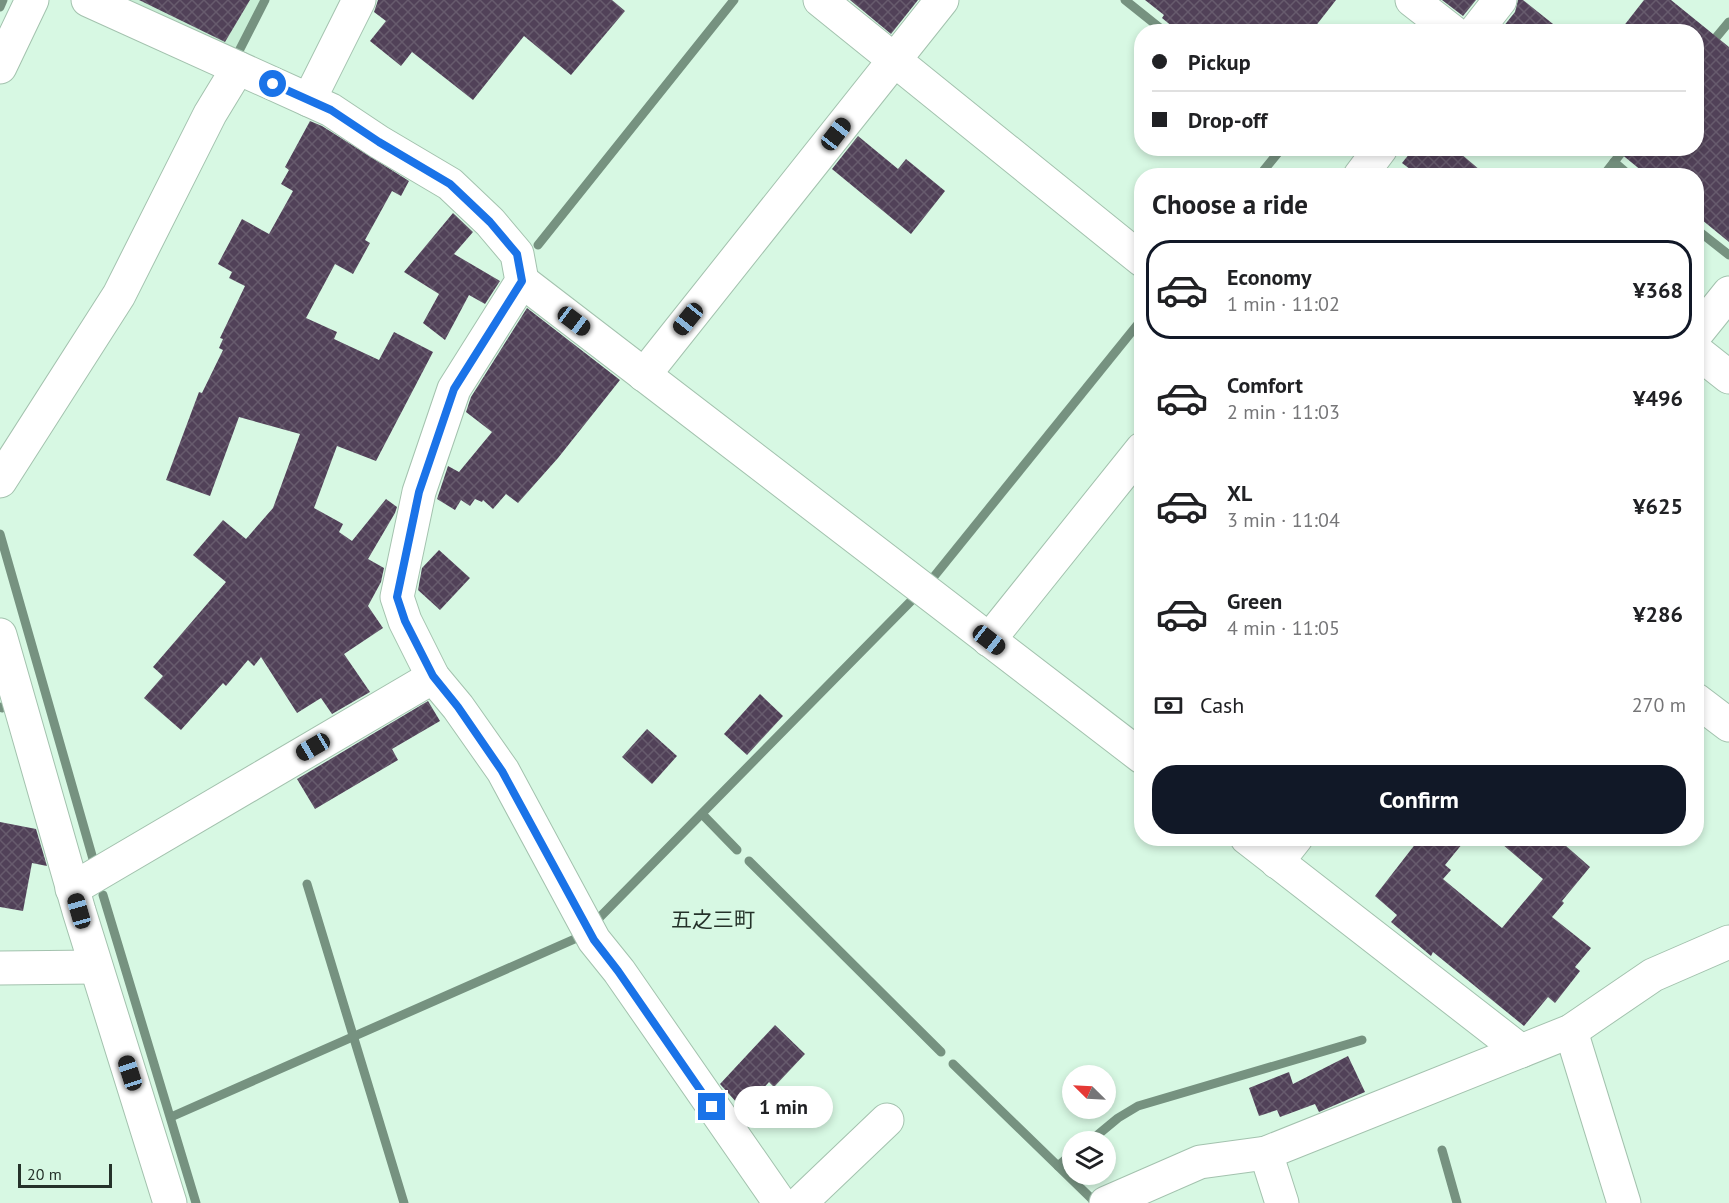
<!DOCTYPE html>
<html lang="en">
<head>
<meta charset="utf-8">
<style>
  :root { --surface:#fff; --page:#f2f2f2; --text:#202124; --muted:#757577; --line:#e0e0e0; --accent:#111827 }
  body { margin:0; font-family:"PT Sans","Noto Sans JP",sans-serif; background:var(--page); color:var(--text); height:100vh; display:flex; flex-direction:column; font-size:22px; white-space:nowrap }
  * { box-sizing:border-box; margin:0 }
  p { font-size:20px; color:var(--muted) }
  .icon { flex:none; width:33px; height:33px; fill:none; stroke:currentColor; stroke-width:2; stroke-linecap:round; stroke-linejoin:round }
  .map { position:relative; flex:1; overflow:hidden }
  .side { position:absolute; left:1134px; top:168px; width:570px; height:678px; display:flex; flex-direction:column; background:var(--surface); border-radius:24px; box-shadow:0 3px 9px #0003 }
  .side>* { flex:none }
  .hud { position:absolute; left:1134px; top:24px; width:570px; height:132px; border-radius:24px; box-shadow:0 3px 9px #0003; display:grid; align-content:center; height:132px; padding:0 18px; background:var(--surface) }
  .needle { width:39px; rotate:294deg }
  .controls { position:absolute; left:1062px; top:1065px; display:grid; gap:12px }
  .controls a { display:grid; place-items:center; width:54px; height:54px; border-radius:50%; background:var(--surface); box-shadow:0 3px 9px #0003; font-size:30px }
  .scale { position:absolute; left:18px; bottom:15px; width:94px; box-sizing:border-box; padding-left:6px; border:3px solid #25322a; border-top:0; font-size:16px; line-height:21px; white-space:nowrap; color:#25322a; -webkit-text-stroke:4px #d7f8e3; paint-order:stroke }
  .end { position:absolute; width:27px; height:27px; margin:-14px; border:8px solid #1a73e8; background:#fff; box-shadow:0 0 0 3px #fff }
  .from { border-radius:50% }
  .bubble { position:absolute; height:42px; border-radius:21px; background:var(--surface); box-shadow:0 3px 9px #0003; font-size:20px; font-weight:700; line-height:42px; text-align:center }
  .car { position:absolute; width:18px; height:36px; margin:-18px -9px; border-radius:8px; box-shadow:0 0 4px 2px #0007; background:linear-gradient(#222 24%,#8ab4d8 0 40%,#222 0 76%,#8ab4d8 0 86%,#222 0) }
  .hud b { display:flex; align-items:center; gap:21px; height:57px; font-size:22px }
  .hud b+b { border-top:2px solid var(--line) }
  .hud i { width:15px; height:15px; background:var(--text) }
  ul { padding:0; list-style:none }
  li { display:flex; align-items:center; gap:18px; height:99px; margin:0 12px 9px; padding:0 6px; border:3px solid transparent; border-radius:24px }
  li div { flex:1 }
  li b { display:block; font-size:22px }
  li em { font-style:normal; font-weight:700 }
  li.selected { border-color:var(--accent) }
  li>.icon { width:54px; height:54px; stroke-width:1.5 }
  h2 { padding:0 18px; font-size:27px; line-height:72px }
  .pay { display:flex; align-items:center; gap:15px; height:66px; padding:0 18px; font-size:22px }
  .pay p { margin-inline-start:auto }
  .primary-button { display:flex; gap:12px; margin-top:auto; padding:12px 18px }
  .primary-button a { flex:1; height:69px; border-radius:24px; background:var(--accent); color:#fff; font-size:24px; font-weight:700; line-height:69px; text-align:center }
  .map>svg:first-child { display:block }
  .built { fill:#c7eed5 }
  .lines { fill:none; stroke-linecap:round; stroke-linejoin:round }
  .stream { stroke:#769280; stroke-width:9 }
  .building { fill:url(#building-cross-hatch) }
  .minor-casing { stroke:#a3c2ae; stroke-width:35 }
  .minor { stroke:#fff; stroke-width:33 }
  .route { stroke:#1a73e8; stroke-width:8 }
  .labels { text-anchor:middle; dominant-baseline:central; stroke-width:6; stroke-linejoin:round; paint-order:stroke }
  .quarter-label { font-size:21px; fill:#25322a; stroke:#d7f8e3 }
</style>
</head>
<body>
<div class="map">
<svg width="1729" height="1203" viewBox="0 0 1729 1203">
  <defs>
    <pattern id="building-cross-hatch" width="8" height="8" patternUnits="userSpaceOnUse" patternTransform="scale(1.5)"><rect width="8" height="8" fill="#514158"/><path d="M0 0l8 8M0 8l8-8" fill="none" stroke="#675b6d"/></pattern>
  </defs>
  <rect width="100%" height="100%" fill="#d7f8e3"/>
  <path class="built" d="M 123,0 L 260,0 L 234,52 Z"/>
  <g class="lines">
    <g class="stream">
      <path d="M 1125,0 L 1165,32"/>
      <path d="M 0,7 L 3,0"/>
      <path d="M 1709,46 L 1729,22"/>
      <path d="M 240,49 L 265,0"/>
      <path d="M 1614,162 L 1630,176"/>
      <path d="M 1259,176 L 1282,148"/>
      <path d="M 1603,176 L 1625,148"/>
      <path d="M 1696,229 L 1729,255"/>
      <path d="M 538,245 L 734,0"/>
      <path d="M 0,534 L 93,859"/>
      <path d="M 932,579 L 1142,319"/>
      <path d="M 0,707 L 2,708"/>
      <path d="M 702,814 L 737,850"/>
      <path d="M 749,861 L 941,1052"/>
      <path d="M 307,884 L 404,1203"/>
      <path d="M 103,895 L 196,1203"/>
      <path d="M 600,917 L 915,597"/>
      <path d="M 953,1064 L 1096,1203"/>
      <path d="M 171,1117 L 586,934"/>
      <path d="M 1089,1142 L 1118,1118 L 1138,1106 L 1362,1040"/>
      <path d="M 1442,1150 L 1457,1203"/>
      <path d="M 1058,1166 L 1072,1154"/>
    </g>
  </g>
  <g class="building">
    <path d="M 139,0 L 250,0 L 225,42 Z"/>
    <path d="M 378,0 L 612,0 L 625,11 L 571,75 L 524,36 L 473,100 L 412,52 L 401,66 L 370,41 L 386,21 L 374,12 Z"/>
    <path d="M 850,0 L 918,0 L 891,34 Z"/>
    <path d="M 1145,0 L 1336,0 L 1311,32 L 1179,32 L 1162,18 L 1164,15 Z"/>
    <path d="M 1442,0 L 1476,0 L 1463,16 Z"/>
    <path d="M 1518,0 L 1523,0 L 1563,32 L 1499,32 L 1515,12 Z"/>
    <path d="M 1644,0 L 1671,0 L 1729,47 L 1729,242 L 1696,215 L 1696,176 L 1648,176 L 1614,148 L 1696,148 L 1696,32 L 1619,32 Z"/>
    <path d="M 310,121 L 322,126 L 409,181 L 401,196 L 392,191 L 365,240 L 370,243 L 353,274 L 335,264 L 306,318 L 337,332 L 334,339 L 379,360 L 394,332 L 433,352 L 376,461 L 337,446 L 314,508 L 343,524 L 339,532 L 352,541 L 386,499 L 397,507 L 395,513 L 368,559 L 384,568 L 381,582 L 368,606 L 383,628 L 344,654 L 370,692 L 332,714 L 321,698 L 297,713 L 261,657 L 254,666 L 248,660 L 226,686 L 223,683 L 181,730 L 144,698 L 163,676 L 153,667 L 226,582 L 193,555 L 223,520 L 246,539 L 273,508 L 300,434 L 239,417 L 210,496 L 166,480 L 199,392 L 202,393 L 223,350 L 219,348 L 223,339 L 220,338 L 245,286 L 229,278 L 232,272 L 218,264 L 242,219 L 269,234 L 293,191 L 281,184 L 289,170 L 285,167 Z"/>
    <path d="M 858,136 L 898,169 L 906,159 L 945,191 L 911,234 L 832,169 Z"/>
    <path d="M 1414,148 L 1454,148 L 1487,176 L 1419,176 L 1402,163 Z"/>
    <path d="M 453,213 L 473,232 L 454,254 L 500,281 L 485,304 L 469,295 L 445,340 L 423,323 L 439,294 L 404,272 Z"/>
    <path d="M 527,308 L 620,380 L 558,458 L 518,503 L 506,494 L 493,509 L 483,500 L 482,502 L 475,499 L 470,506 L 461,500 L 455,510 L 437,499 L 448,466 L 459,472 L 492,432 L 466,412 L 471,397 Z"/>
    <path d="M 439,550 L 470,578 L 440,610 L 418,590 L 422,568 Z"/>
    <path d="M 760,694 L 783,716 L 747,755 L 724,734 Z"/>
    <path d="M 428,701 L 440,721 L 392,749 L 398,760 L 315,809 L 297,779 Z"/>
    <path d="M 647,729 L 677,756 L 652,784 L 622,757 Z"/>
    <path d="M 0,822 L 36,829 L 47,866 L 32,863 L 23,911 L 0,907 Z"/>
    <path d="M 1420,838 L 1467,838 L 1445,865 L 1451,870 L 1443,879 L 1502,928 L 1543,879 L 1495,838 L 1557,838 L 1590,867 L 1562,901 L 1564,903 L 1552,917 L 1591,948 L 1575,967 L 1580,971 L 1555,1003 L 1548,997 L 1524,1026 L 1433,952 L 1431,956 L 1391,922 L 1397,915 L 1375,896 Z"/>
    <path d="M 775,1025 L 805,1054 L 774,1087 L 769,1082 L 760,1092 L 754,1087 L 738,1104 L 720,1084 Z"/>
    <path d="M 1348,1056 L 1365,1092 L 1319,1112 L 1315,1104 L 1280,1117 L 1277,1110 L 1259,1116 L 1249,1088 L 1289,1072 L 1293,1084 Z"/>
  </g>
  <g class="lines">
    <g class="minor-casing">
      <g id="minor">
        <path d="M 88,0 L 331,110 L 379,142 L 450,184 L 490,222 L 517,254 L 522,281 L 454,389 L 419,492 L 397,597 L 405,621 L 433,677 L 458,707 L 503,771 L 594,940 L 619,971 L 780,1203"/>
        <path d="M 820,0 L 1142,260"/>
        <path d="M 1412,0 L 1453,32"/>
        <path d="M 1475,32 L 1500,0"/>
        <path d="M 0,67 L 32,0"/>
        <path d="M 309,100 L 359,0"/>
        <path d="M 1360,176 L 1381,148"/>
        <path d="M 522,281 L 1142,757"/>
        <path d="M 1696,334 L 1729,293"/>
        <path d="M 1696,351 L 1729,377"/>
        <path d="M 644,375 L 942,0"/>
        <path d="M 0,481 L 119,295 L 210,114 L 238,68"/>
        <path d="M 0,635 L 79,911 L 170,1203"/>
        <path d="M 989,640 L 1142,449"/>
        <path d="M 1696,700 L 1729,725"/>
        <path d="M 1247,838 L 1521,1051"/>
        <path d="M 1277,862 L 1296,838"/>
        <path d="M 72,889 L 433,677"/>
        <path d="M 0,968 L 96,967"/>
        <path d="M 1571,1031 L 1624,1203"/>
        <path d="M 1266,1153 L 1282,1203"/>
        <path d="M 800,1203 L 887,1120"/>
        <path d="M 1106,1203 L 1200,1162 L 1266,1153 L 1571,1031 L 1653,975 L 1729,942"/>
      </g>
    </g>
    <use href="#minor" class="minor"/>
  </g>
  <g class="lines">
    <path class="route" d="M 273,84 L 331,110 L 379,142 L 450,184 L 490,222 L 517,254 L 522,281 L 454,389 L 419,492 L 397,597 L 405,621 L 433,676 L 458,707 L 502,771 L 594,940 L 618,971 L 712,1107"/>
  </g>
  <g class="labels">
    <g class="quarter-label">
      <text x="713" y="919">五之三町</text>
    </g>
  </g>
</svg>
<div class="controls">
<a><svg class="needle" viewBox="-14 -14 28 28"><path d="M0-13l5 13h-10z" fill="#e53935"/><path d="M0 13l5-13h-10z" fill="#757577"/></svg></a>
<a><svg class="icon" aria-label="layers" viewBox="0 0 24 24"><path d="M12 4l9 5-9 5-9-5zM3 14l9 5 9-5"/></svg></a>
</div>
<div class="scale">20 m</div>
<i class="end from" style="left:273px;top:84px"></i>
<i class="end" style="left:712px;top:1107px"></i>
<div class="bubble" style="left:734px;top:1086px;width:99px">1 min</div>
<i class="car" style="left:836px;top:134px;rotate:38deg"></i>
<i class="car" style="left:688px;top:319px;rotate:219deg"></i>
<i class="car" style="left:574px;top:321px;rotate:127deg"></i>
<i class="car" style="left:989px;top:640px;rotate:128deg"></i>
<i class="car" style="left:313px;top:747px;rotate:240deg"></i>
<i class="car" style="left:79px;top:911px;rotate:344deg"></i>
<i class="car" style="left:130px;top:1073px;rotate:342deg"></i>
<div class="hud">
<b><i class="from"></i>Pickup</b>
<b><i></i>Drop-off</b>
</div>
<section class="side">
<h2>Choose a ride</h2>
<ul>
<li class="selected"><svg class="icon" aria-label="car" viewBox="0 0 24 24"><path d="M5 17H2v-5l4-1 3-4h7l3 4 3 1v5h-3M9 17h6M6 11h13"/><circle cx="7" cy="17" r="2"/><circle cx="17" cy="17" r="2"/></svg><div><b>Economy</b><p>1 min · 11:02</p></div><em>¥368</em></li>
<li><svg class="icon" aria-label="car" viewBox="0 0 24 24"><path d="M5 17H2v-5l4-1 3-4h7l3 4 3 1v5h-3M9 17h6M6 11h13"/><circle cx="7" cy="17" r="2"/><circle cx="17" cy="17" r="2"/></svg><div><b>Comfort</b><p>2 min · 11:03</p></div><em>¥496</em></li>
<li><svg class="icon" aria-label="car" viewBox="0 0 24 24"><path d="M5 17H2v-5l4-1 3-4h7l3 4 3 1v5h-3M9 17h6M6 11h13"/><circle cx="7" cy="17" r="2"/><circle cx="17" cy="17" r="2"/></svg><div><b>XL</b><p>3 min · 11:04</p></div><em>¥625</em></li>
<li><svg class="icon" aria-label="car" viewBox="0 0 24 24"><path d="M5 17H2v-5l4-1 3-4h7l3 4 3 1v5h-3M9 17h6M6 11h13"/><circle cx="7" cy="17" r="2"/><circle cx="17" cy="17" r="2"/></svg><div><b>Green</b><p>4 min · 11:05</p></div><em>¥286</em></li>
</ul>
<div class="pay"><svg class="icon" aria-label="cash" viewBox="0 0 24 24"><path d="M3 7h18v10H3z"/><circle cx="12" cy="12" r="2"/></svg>Cash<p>270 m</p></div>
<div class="primary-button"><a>Confirm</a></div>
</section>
</div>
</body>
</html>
